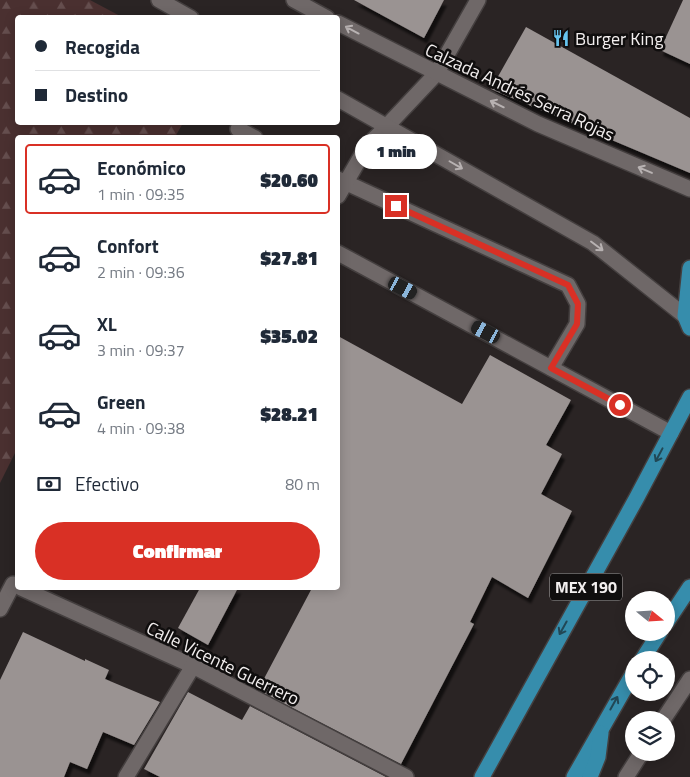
<!DOCTYPE html>
<html lang="es">
<head>
<meta charset="utf-8">
<style>
  :root { --surface:#fff; --page:#f2f2f3; --text:#1f2937; --muted:#747a83; --line:#e0e1e3; --accent:#d93025 }
  body { margin:0; font-family:"Titillium Web",sans-serif; background:var(--page); color:var(--text); height:100vh; display:flex; flex-direction:column; font-size:19px; white-space:nowrap }
  * { box-sizing:border-box; margin:0 }
  p { font-size:16px; color:var(--muted) }
  .icon { flex:none; width:28px; height:28px; fill:none; stroke:currentColor; stroke-width:2; stroke-linecap:round; stroke-linejoin:round }
  .map { position:relative; flex:1; overflow:hidden }
  .side { position:absolute; left:15px; top:135px; width:325px; height:455px; display:flex; flex-direction:column; background:var(--surface); border-radius:5px; box-shadow:0 2px 12px #0003 }
  .side>* { flex:none }
  .guide { position:absolute; left:15px; top:15px; width:325px; height:110px; border-radius:5px; box-shadow:0 2px 12px #0003; display:grid; align-content:center; height:110px; padding:0 20px; background:var(--surface) }
  .needle { width:32px; rotate:108deg }
  .buttons { position:absolute; left:625px; top:591px; display:grid; gap:10px }
  .buttons a { display:grid; place-items:center; width:50px; height:50px; border-radius:50%; background:var(--surface); box-shadow:0 2px 12px #0003; font-size:25px }
  .end { position:absolute; width:22px; height:22px; margin:-11px; border:6px solid #d93025; background:#fff; box-shadow:0 0 0 2px #fff }
  .from { border-radius:50% }
  .bubble { position:absolute; height:35px; border-radius:18px; background:var(--surface); box-shadow:0 2px 12px #0003; font-size:16px; font-weight:800; line-height:35px; text-align:center }
  .car { position:absolute; width:15px; height:30px; margin:-15px -8px; border-radius:6px; box-shadow:0 0 4px 1px #0007; background:linear-gradient(#222 24%,#8ab4d8 0 40%,#222 0 76%,#8ab4d8 0 86%,#222 0) }
  .guide b { display:flex; align-items:center; gap:18px; height:48px; font-size:19px }
  .guide b+b { border-top:1px solid var(--line) }
  .guide i { width:12px; height:12px; background:var(--text) }
  ul { padding:9px 0 0; list-style:none }
  li { display:flex; align-items:center; gap:15px; height:70px; margin:0 10px 8px; padding:0 10px; border:2px solid transparent; border-radius:5px }
  li div { flex:1 }
  li b { display:block; font-size:19px }
  li em { font-style:normal; font-weight:800 }
  li.selected { border-color:var(--accent) }
  li>.icon { width:45px; height:45px; stroke-width:1.5 }
  .pay { display:flex; align-items:center; gap:12px; height:55px; padding:0 20px; font-size:19px }
  .pay p { margin-inline-start:auto }
  .button { display:flex; gap:10px; margin-top:auto; padding:10px 20px }
  .button a { flex:1; height:58px; border-radius:30px; background:var(--accent); color:#fff; font-size:20px; font-weight:800; line-height:58px; text-align:center }
  .map>svg:first-child { display:block }
  .forest { fill:url(#forest-firs) }
  .building { fill:#9a9392; filter:url(#shadow) }
  .lines { fill:none; stroke-linecap:round; stroke-linejoin:round }
  .lane-casing { stroke:#443f3f; stroke-width:18 }
  .street-casing { stroke:#443f3f; stroke-width:18 }
  .secondary-casing { stroke:#443f3f; stroke-width:18 }
  .primary-casing { stroke:#443f3f; stroke-width:18 }
  .lane { stroke:#6f6868; stroke-width:15 }
  .street { stroke:#6f6868; stroke-width:15 }
  .secondary { stroke:#6f6868; stroke-width:15 }
  .primary { stroke:#368dac; stroke-width:15 }
  .oneway { stroke:#b8b2b2 }
  .oneway2 { stroke:#214755 }
  .route { stroke:#d93025; stroke-width:6 }
  .labels { text-anchor:middle; dominant-baseline:central; stroke-width:5; stroke-linejoin:round; paint-order:stroke }
  .shield { fill:#100e0e; stroke:#afacac; stroke-width:1 }
  .shield-label { font-size:16px; font-weight:bold; fill:#f3efef }
  .poi-label { font-size:18px; fill:#f3efef; stroke:#100e0e; text-anchor:start }
  .street-label { font-size:18px; fill:#f3efef; stroke:#100e0e }
</style>
</head>
<body>
<div class="map">
<svg width="690" height="777" viewBox="0 0 690 777">
  <defs>
    <pattern id="forest-firs" width="22" height="20" patternUnits="userSpaceOnUse" patternTransform="scale(1.25)"><rect width="22" height="20" fill="#4a3030"/><path d="M5 1l3.5 6h-7zM16 11l3.5 6h-7z" fill="#654e4e"/></pattern>
    <filter id="shadow"><feDropShadow dx="3" dy="5.5" stdDeviation="1" flood-color="#0009"/></filter>
  </defs>
  <rect width="100%" height="100%" fill="#2a2424"/>
  <path class="forest" d="M 0,0 L 90,0 L 122,17 L 18,18 L 18,122 L 183,123 L 175,137 L 18,138 L 17,449 L 0,483 Z"/>
  <g class="building">
    <path d="M 354,0 L 444,0 L 424,38 Z"/>
    <path d="M 683,0 L 690,0 L 690,64 L 660,50 Z"/>
    <path d="M 526,27 L 690,118 L 690,173 L 491,89 Z"/>
    <path d="M 338,336 L 462,404 L 490,355 L 571,400 L 546,445 L 562,454 L 541,494 L 572,511 L 528,598 L 492,577 L 470,622 L 474,624 L 401,764 L 258,690 L 312,588 L 338,588 Z"/>
    <path d="M 200,588 L 238,588 L 208,645 L 178,628 Z"/>
    <path d="M 23,632 L 85,661 L 85,659 L 109,670 L 105,679 L 160,702 L 134,745 L 103,732 L 87,769 L 70,762 L 64,777 L 0,777 L 0,680 Z"/>
    <path d="M 188,692 L 242,720 L 250,706 L 386,777 L 160,777 L 144,769 Z"/>
  </g>
  <g class="lines">
    <g class="lane-casing">
      <g id="lane">
        <path d="M 238,129 L 255,138"/>
        <path d="M 338,179 L 568,285 L 578,304 L 577,324 L 551,368"/>
        <path d="M 338,196 L 367,146 L 387,126"/>
        <path d="M 338,253 L 671,433"/>
      </g>
    </g>
    <g class="street-casing">
      <g id="street">
        <path d="M 387,126 L 436,74 L 478,0"/>
        <path d="M 21,588 L 193,666 L 406,777"/>
        <path d="M 0,609 L 13,584"/>
        <path d="M 663,720 L 690,679"/>
        <path d="M 126,777 L 193,666"/>
        <path d="M 626,777 L 642,752"/>
      </g>
    </g>
    <g class="secondary-casing">
      <g id="secondary">
        <path d="M 159,0 L 191,18"/>
        <path d="M 294,0 L 327,18"/>
        <path d="M 338,23 L 538,124 L 690,189"/>
        <path d="M 338,99 L 593,243 L 685,316"/>
      </g>
    </g>
    <g class="primary-casing">
      <g id="primary">
        <path d="M 690,268 L 685,316 L 690,328"/>
        <path d="M 666,623 L 690,587"/>
        <path d="M 642,660 L 660,632"/>
        <path d="M 482,777 L 636,499 L 690,397"/>
        <path d="M 574,777 L 634,672"/>
        <path d="M 590,777 L 598,757 L 601,733"/>
      </g>
    </g>
    <use href="#lane" class="lane"/>
    <use href="#street" class="street"/>
    <use href="#secondary" class="secondary"/>
    <use href="#primary" class="primary"/>
  </g>
  <defs><path id="oneway-shaft" d="M-6 0H5M1.5-3L5.5 0L1.5 3" fill="none" stroke-width="1.6" stroke-linecap="round" stroke-linejoin="round" transform="scale(1.25)"/></defs>
  <g class="oneway">
    <use href="#oneway-shaft" transform="translate(352 30) rotate(-152)"/>
    <use href="#oneway-shaft" transform="translate(497 104) rotate(-154)"/>
    <use href="#oneway-shaft" transform="translate(456 165) rotate(30)"/>
    <use href="#oneway-shaft" transform="translate(645 170) rotate(-157)"/>
    <use href="#oneway-shaft" transform="translate(597 246) rotate(37)"/>
  </g>
  <g class="oneway2">
    <use href="#oneway-shaft" transform="translate(659 455) rotate(118)"/>
    <use href="#oneway-shaft" transform="translate(563 628) rotate(119)"/>
    <use href="#oneway-shaft" transform="translate(614 703) rotate(-61)"/>
  </g>
  <g class="lines">
    <path class="route" d="M 396,206 L 568,285 L 578,304 L 577,324 L 551,368 L 620,405"/>
  </g>
  <defs>
    <g id="restaurant-bare" transform="scale(1.35)"><path d="M-5-6h1v4h1v-4h1v4h1v-4h1v5L-1.5 .5V6h-2V.5L-5-1ZM5-6V6H3V1.5H1.5Q1.5-4 5-6Z" fill="#66c4ef" stroke="#100e0e" stroke-width="2.5" paint-order="stroke"/></g>
  </defs>
  <g fill-rule="evenodd">
    <use href="#restaurant-bare" x="561" y="38"/>
  </g>
  <g class="labels">
    <rect class="shield" x="550" y="573.5" width="72" height="27" rx="4"/>
    <g class="shield-label">
      <text x="586" y="587">MEX 190</text>
    </g>
    <g class="poi-label">
      <text x="575" y="38">Burger King</text>
    </g>
    <g class="street-label">
      <text transform="translate(520 92) rotate(25)">Calzada Andrés Serra Rojas</text>
      <text transform="translate(223 663) rotate(26)">Calle Vicente Guerrero</text>
    </g>
  </g>
</svg>
<div class="buttons">
<a><svg class="needle" viewBox="-14 -14 28 28"><path d="M0-13l5 13h-10z" fill="#e53935"/><path d="M0 13l5-13h-10z" fill="#747a83"/></svg></a>
<a><svg class="icon" aria-label="locate" viewBox="0 0 24 24"><circle cx="12" cy="12" r="6"/><path d="M12 2v4M12 18v4M2 12h4M18 12h4"/></svg></a>
<a><svg class="icon" aria-label="layers" viewBox="0 0 24 24"><path d="M12 4l9 5-9 5-9-5zM3 14l9 5 9-5"/></svg></a>
</div>
<i class="end from" style="left:620px;top:405px"></i>
<i class="end" style="left:396px;top:206px"></i>
<div class="bubble" style="left:355px;top:134px;width:82px">1 min</div>
<i class="car" style="left:403px;top:288px;rotate:118deg"></i>
<i class="car" style="left:486px;top:332px;rotate:298deg"></i>
<div class="guide">
<b><i class="from"></i>Recogida</b>
<b><i></i>Destino</b>
</div>
<section class="side">
<ul>
<li class="selected"><svg class="icon" aria-label="car" viewBox="0 0 24 24"><path d="M5 17H2v-5l4-1 3-4h7l3 4 3 1v5h-3M9 17h6M6 11h13"/><circle cx="7" cy="17" r="2"/><circle cx="17" cy="17" r="2"/></svg><div><b>Económico</b><p>1 min · 09:35</p></div><em>$20.60</em></li>
<li><svg class="icon" aria-label="car" viewBox="0 0 24 24"><path d="M5 17H2v-5l4-1 3-4h7l3 4 3 1v5h-3M9 17h6M6 11h13"/><circle cx="7" cy="17" r="2"/><circle cx="17" cy="17" r="2"/></svg><div><b>Confort</b><p>2 min · 09:36</p></div><em>$27.81</em></li>
<li><svg class="icon" aria-label="car" viewBox="0 0 24 24"><path d="M5 17H2v-5l4-1 3-4h7l3 4 3 1v5h-3M9 17h6M6 11h13"/><circle cx="7" cy="17" r="2"/><circle cx="17" cy="17" r="2"/></svg><div><b>XL</b><p>3 min · 09:37</p></div><em>$35.02</em></li>
<li><svg class="icon" aria-label="car" viewBox="0 0 24 24"><path d="M5 17H2v-5l4-1 3-4h7l3 4 3 1v5h-3M9 17h6M6 11h13"/><circle cx="7" cy="17" r="2"/><circle cx="17" cy="17" r="2"/></svg><div><b>Green</b><p>4 min · 09:38</p></div><em>$28.21</em></li>
</ul>
<div class="pay"><svg class="icon" aria-label="cash" viewBox="0 0 24 24"><path d="M3 7h18v10H3z"/><circle cx="12" cy="12" r="2"/></svg>Efectivo<p>80 m</p></div>
<div class="button"><a>Confirmar</a></div>
</section>
</div>
</body>
</html>
